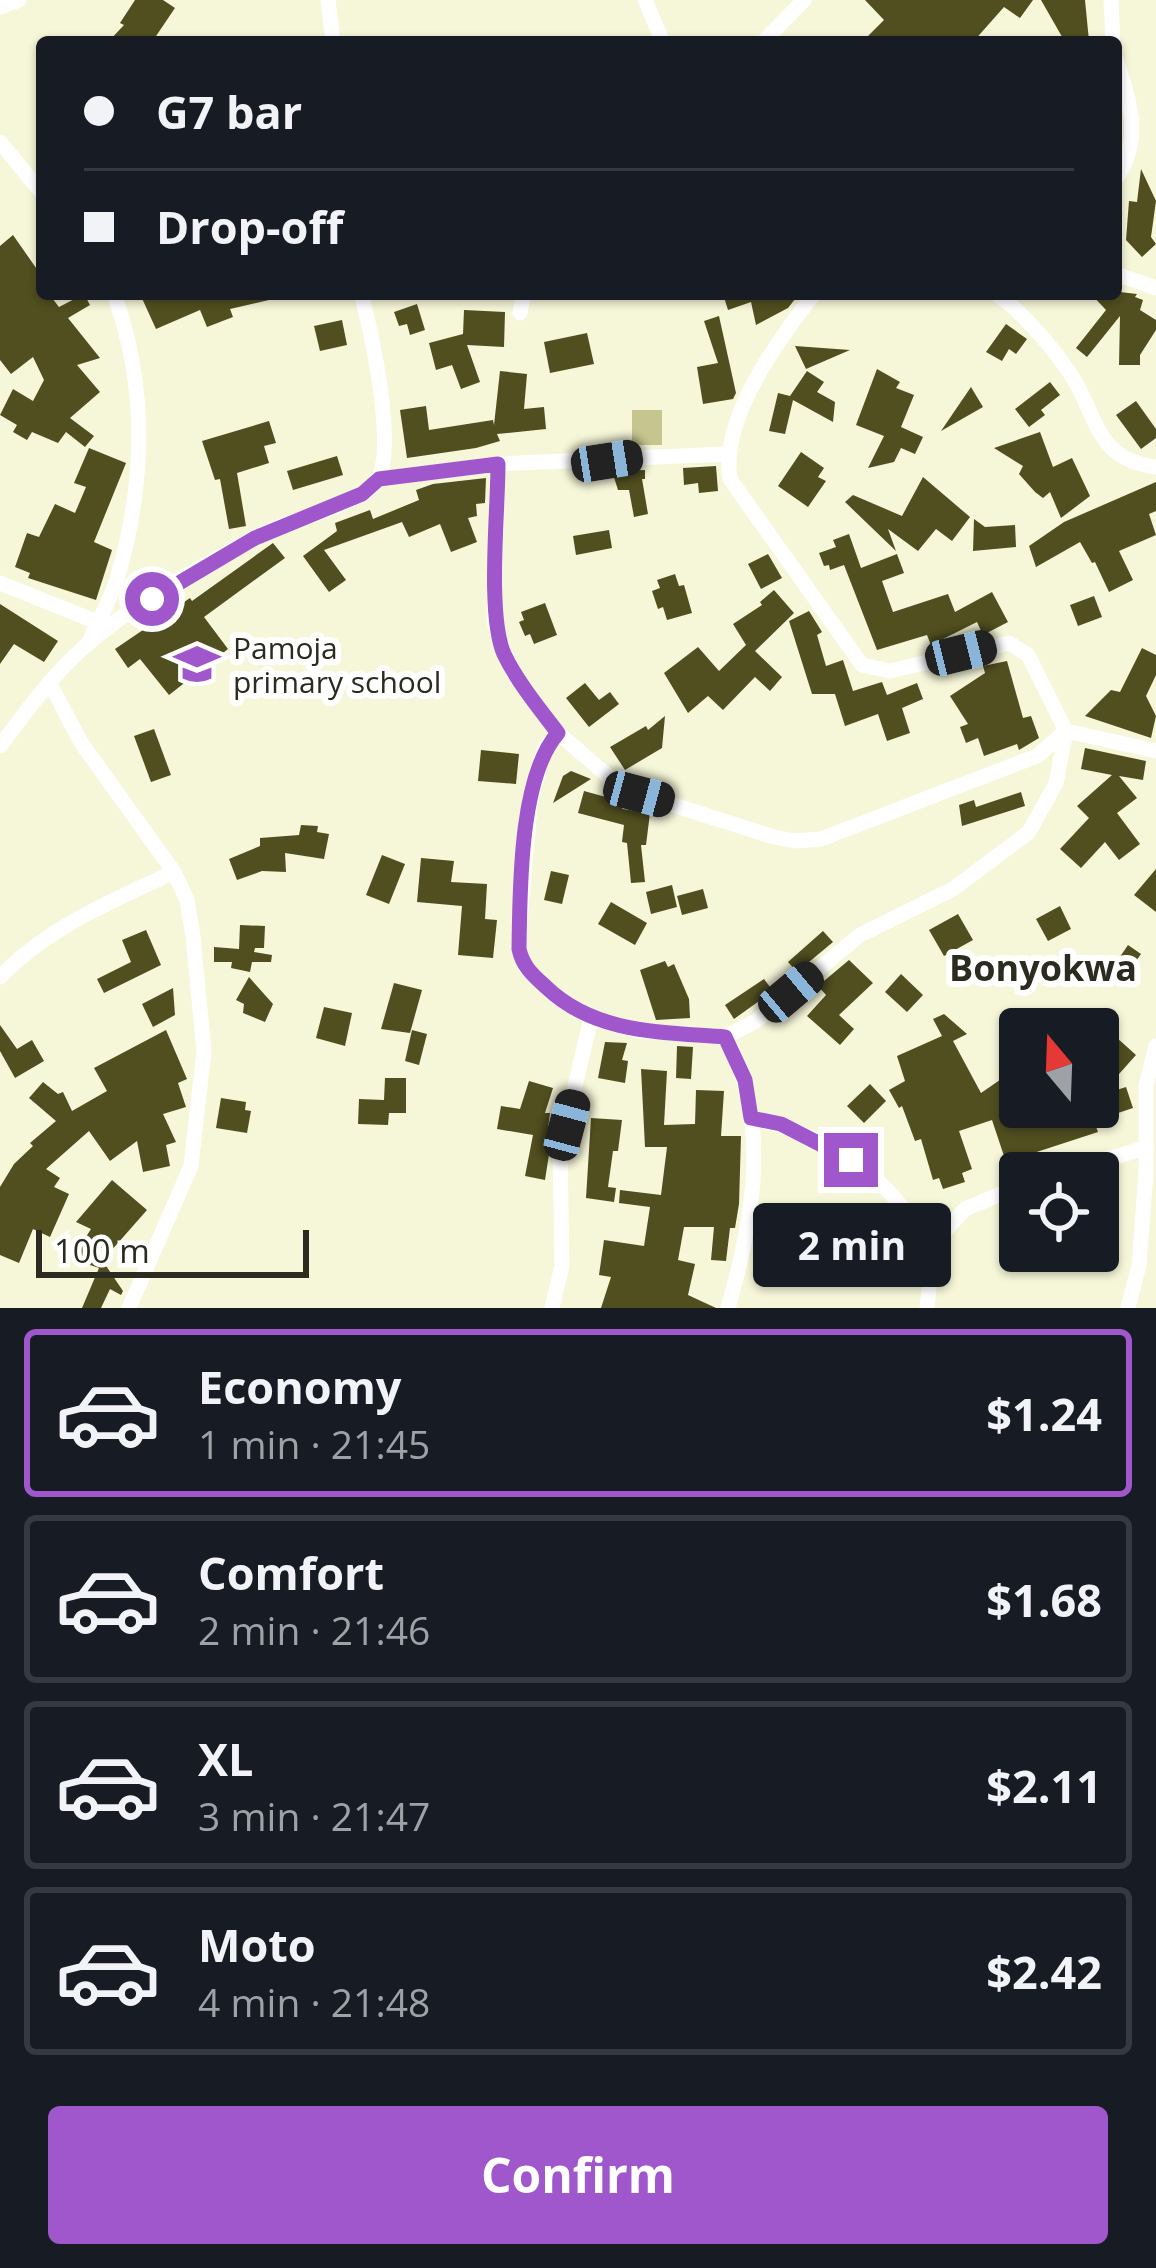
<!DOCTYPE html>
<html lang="en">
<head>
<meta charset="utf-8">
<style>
  :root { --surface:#171b24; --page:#242831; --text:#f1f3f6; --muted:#9ea1a6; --line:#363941; --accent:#9f57cb }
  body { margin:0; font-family:"Open Sans",sans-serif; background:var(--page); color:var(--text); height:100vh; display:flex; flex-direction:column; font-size:45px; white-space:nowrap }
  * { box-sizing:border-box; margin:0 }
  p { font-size:39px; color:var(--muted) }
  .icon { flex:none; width:66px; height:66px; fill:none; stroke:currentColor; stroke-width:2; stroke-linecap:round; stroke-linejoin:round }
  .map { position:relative; height:1308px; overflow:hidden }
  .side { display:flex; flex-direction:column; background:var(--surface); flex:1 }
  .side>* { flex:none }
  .banner { position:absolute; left:36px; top:36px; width:1086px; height:264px; border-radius:12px; box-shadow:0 3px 9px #0004; display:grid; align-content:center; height:264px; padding:0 48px; background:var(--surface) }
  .needle { width:78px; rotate:341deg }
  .tools { position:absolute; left:999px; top:1008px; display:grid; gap:24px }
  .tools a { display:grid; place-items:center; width:120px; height:120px; border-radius:12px; background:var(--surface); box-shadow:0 3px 9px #0004; font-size:60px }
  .scale { position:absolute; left:36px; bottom:30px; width:273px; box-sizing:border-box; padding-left:12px; border:6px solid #2b2b20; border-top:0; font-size:33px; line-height:42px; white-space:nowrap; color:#2b2b20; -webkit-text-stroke:9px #fff; paint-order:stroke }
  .end { position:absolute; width:54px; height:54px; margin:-27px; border:15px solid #9f57cb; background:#fff; box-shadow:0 0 0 6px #fff }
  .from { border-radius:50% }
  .bubble { position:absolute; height:84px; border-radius:12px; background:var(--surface); box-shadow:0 3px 9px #0004; font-size:39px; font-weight:700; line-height:84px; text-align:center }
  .car { position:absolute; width:36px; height:72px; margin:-36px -18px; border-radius:15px; box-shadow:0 0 9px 3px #0007; background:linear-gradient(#222 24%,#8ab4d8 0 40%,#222 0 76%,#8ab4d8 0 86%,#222 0) }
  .banner b { display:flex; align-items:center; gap:42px; height:114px; font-size:45px }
  .banner b+b { border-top:3px solid var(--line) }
  .banner i { width:30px; height:30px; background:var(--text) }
  ul { padding:21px 0 0; list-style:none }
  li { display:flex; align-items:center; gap:36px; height:168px; margin:0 24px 18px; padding:0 24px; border:6px solid var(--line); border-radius:12px }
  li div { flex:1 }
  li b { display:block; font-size:45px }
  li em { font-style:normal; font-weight:700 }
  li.on { border-color:var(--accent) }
  li>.icon { width:108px; height:108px; stroke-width:1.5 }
  .primary-button { display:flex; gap:24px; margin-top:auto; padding:24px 48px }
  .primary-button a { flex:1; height:138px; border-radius:12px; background:var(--accent); color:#fff; font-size:48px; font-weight:700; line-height:138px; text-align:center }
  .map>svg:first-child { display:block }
  .green { fill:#c6c590 }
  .building { fill:#514f1f }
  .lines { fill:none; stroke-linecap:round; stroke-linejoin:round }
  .minor { stroke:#fff; stroke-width:15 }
  .route { stroke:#9f57cb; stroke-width:15 }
  .labels { text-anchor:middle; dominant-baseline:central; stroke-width:12; stroke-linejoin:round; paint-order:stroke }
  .poi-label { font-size:30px; fill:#2b2b20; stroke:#fff; text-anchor:start }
  .quarter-label { font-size:36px; font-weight:bold; fill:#2b2b20; stroke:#fff }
</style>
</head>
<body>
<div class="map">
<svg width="1156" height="1308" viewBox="0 0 1156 1308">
  <rect width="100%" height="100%" fill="#f6f6d9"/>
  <rect class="green" x="632" y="410" width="30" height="35"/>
  <g class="building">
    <path d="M 135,0 L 163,0 L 175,8 L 152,42 L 108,42 L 124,25 L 120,23 Z"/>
    <path d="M 865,0 L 1033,0 L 1020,18 L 1004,7 L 973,42 L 862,42 L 884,20 Z"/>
    <path d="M 1041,0 L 1085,0 L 1089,41 L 1065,42 Z"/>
    <path d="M 1141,169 L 1156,201 L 1151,237 L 1156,244 L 1142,257 L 1126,240 L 1129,201 L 1137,202 Z"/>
    <path d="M 13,235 L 41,275 L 37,278 L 42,294 L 49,294 L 59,307 L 84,294 L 90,305 L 68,318 L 100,358 L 77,365 L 100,392 L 70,418 L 94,436 L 85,447 L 66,432 L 58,443 L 32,432 L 27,440 L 13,432 L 17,425 L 0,415 L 13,389 L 33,401 L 44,380 L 33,357 L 11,374 L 0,360 L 0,246 Z"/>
    <path d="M 1120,292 L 1137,294 L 1135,297 L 1143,300 L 1140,310 L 1156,320 L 1156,330 L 1140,355 L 1140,365 L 1119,365 L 1120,316 L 1087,357 L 1076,348 L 1106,310 L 1091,294 Z"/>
    <path d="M 140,294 L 268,294 L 269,300 L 230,309 L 233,317 L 207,327 L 200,310 L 156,329 Z"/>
    <path d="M 723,294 L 799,294 L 788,308 L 756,325 L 751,302 L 728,310 Z"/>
    <path d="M 417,304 L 425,330 L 410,335 L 407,324 L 399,326 L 394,312 Z"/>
    <path d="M 464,310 L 505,312 L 504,347 L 467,345 L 480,382 L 461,389 L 452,365 L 436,370 L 429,343 L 463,334 Z"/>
    <path d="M 719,316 L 736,393 L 733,399 L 703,404 L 697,367 L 718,363 L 704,321 Z"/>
    <path d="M 342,320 L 347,345 L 320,351 L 314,326 Z"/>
    <path d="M 1006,324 L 1027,339 L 1016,354 L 1009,349 L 1002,361 L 986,352 Z"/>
    <path d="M 587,333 L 594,364 L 550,373 L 544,342 Z"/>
    <path d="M 795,346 L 850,350 L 806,369 Z"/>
    <path d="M 877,369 L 900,382 L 896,388 L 914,395 L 901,427 L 923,437 L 915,454 L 901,448 L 894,462 L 868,468 L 884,436 L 856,425 Z"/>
    <path d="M 500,371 L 527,374 L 524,409 L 544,407 L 546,429 L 497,434 L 500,441 L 476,448 L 407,458 L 400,410 L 426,406 L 429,430 L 493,420 L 494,425 Z"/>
    <path d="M 807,371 L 824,382 L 817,392 L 835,402 L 833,422 L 793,400 L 785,434 L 769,431 L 778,393 L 790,396 Z"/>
    <path d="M 1050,382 L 1060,395 L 1041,410 L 1045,415 L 1029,427 L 1015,409 Z"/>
    <path d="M 971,387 L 983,407 L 941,431 Z"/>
    <path d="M 1136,401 L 1156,429 L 1156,438 L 1141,449 L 1116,415 Z"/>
    <path d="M 269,421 L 276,443 L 264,446 L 269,463 L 237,473 L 246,526 L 229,529 L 220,479 L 215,480 L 202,441 Z"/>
    <path d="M 1040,432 L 1053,467 L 1072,458 L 1090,496 L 1061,518 L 1050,492 L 1043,498 L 1035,492 L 1019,474 L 1023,466 L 994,448 Z"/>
    <path d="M 89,448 L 126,463 L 94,542 L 112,550 L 96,600 L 28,578 L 30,573 L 15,567 L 27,533 L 39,537 L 55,504 L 75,513 L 86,487 L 74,483 Z"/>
    <path d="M 801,452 L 824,468 L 818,477 L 826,481 L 808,507 L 778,486 Z"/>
    <path d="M 337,456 L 343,475 L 293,490 L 287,471 Z"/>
    <path d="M 716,466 L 718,491 L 699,493 L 698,483 L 684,485 L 683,468 Z"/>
    <path d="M 645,470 L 645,479 L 642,479 L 648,514 L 634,517 L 629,490 L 618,490 L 612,471 Z"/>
    <path d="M 923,477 L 970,517 L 952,541 L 936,529 L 918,551 L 888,529 L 896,551 L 845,502 L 853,495 L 902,516 Z"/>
    <path d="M 486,478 L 485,503 L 476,504 L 477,516 L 468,518 L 477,542 L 451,552 L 440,524 L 409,537 L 402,522 L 324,550 L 346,580 L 329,592 L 303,556 L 337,531 L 335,523 L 370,510 L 373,519 L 419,500 L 416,490 L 433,484 Z"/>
    <path d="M 1156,482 L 1156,511 L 1149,514 L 1156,535 L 1119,551 L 1133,580 L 1109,592 L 1095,562 L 1092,563 L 1080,542 L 1036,567 L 1029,546 L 1064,522 Z"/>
    <path d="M 974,519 L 985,527 L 1015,525 L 1016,547 L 973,551 Z"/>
    <path d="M 609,530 L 612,548 L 576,555 L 573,536 Z"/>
    <path d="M 849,534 L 861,568 L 897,554 L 904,573 L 882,581 L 893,612 L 948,594 L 955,612 L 992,592 L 1008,622 L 983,635 L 977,622 L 931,645 L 927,635 L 877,650 L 844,565 L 830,570 L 829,565 L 824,566 L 819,553 L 836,547 L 833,540 Z"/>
    <path d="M 273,543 L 285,558 L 204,617 L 228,649 L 169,695 L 140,659 L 128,668 L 115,649 L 190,598 L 192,601 Z"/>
    <path d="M 768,554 L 782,578 L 761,589 L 748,564 Z"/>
    <path d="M 675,574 L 679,586 L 684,585 L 692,613 L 667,620 L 663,607 L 658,609 L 652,591 L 660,588 L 657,580 Z"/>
    <path d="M 774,590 L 794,613 L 755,651 L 782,677 L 770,691 L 755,677 L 723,710 L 708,696 L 688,713 L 664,673 L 698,647 L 719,671 L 746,645 L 733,624 L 762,605 L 760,602 Z"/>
    <path d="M 1094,596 L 1102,617 L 1078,626 L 1070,605 Z"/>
    <path d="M 545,603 L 557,635 L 534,644 L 530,634 L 525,636 L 519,622 L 524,620 L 521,612 Z"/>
    <path d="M 0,604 L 58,641 L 44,662 L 14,644 L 0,664 Z"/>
    <path d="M 809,611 L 822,632 L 817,635 L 826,666 L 843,660 L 853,691 L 882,682 L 887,695 L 917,683 L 923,699 L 902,708 L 910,733 L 887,741 L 878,714 L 845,726 L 835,694 L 812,694 L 789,621 Z"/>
    <path d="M 1142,648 L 1156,655 L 1156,675 L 1146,696 L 1156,716 L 1151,738 L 1085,716 L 1111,690 L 1120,692 Z"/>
    <path d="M 1007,661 L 1023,718 L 1031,716 L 1039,738 L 1019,750 L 1017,744 L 984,756 L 978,738 L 966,743 L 960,727 L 968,724 L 950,696 L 985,673 L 983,666 Z"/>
    <path d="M 585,683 L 599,700 L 610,692 L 619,704 L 589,727 L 566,698 Z"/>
    <path d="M 665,716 L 662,748 L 625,770 L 610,747 L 646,726 L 648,730 Z"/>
    <path d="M 154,729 L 171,775 L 151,782 L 134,736 Z"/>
    <path d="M 1085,748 L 1146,761 L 1143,780 L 1119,776 L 1137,798 L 1117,813 L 1140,844 L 1119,860 L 1105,842 L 1081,868 L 1060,849 L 1089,818 L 1077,806 L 1112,775 L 1081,769 Z"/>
    <path d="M 481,750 L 519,754 L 516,784 L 478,781 Z"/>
    <path d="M 571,771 L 591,779 L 553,803 L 563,776 Z"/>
    <path d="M 584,791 L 624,802 L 622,809 L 650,813 L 646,845 L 641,845 L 645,882 L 631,883 L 627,843 L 622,842 L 624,825 L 578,813 Z"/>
    <path d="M 1021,792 L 1025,806 L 962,826 L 959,805 L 974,800 L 976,807 Z"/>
    <path d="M 301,825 L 318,826 L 317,832 L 329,834 L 324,859 L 285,853 L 286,872 L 262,871 L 237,880 L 229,859 L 260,846 L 260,838 L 299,835 Z"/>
    <path d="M 382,855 L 405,864 L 389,904 L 366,895 Z"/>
    <path d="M 421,858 L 454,861 L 451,882 L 487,884 L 485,919 L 497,920 L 493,958 L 458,955 L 462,906 L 417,902 Z"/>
    <path d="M 1156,869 L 1156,912 L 1134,895 Z"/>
    <path d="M 551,871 L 569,875 L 562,904 L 544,900 Z"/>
    <path d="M 672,885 L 677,907 L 651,914 L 646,892 Z"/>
    <path d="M 703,889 L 708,908 L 682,915 L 677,896 Z"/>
    <path d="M 611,902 L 647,923 L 635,945 L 598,924 Z"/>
    <path d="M 1060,906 L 1071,929 L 1048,941 L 1036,919 Z"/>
    <path d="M 958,914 L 973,940 L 944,956 L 929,930 Z"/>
    <path d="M 240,925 L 265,926 L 264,948 L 255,948 L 254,952 L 272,955 L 271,962 L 252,962 L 250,972 L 231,968 L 232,962 L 214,962 L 214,947 L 239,949 Z"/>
    <path d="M 146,930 L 161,965 L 104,993 L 97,979 L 131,962 L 122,940 Z"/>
    <path d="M 823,931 L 833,942 L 797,972 L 788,962 Z"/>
    <path d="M 1128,945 L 1141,954 L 1124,978 L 1111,970 Z"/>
    <path d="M 849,960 L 873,983 L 839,1015 L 854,1029 L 840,1045 L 807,1016 L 826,995 L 818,986 Z"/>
    <path d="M 665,961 L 668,967 L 674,964 L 689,999 L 690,1018 L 656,1020 L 640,970 Z"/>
    <path d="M 901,974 L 923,995 L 907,1012 L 885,992 Z"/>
    <path d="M 249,977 L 273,1004 L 265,1022 L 243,1013 L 244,1004 L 236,1000 Z"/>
    <path d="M 764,979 L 773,991 L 734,1019 L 725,1005 Z"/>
    <path d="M 394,983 L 422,990 L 410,1033 L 381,1029 Z"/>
    <path d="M 173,988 L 175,1015 L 153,1027 L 142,1004 Z"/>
    <path d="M 324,1007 L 352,1013 L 345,1046 L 316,1038 Z"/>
    <path d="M 944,1014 L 967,1034 L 953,1041 L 981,1093 L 1020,1066 L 1020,1121 L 1054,1110 L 1053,1107 L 1098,1107 L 1098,1096 L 1126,1087 L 1133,1108 L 1094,1121 L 1098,1132 L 1006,1162 L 992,1120 L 959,1131 L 972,1169 L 962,1173 L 965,1182 L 943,1189 L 939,1178 L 933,1180 L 921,1139 L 915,1141 L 902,1106 L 899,1108 L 889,1090 L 905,1081 L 897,1056 L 942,1036 L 933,1019 Z"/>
    <path d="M 0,1025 L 17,1049 L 32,1040 L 44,1061 L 15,1078 L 0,1051 Z"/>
    <path d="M 166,1030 L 187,1079 L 178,1083 L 186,1107 L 163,1114 L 176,1142 L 166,1145 L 170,1166 L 143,1172 L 137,1141 L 110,1161 L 89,1131 L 46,1169 L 60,1178 L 54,1187 L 69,1194 L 50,1237 L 33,1229 L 19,1263 L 0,1255 L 0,1187 L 14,1164 L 33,1146 L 30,1143 L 56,1121 L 29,1098 L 43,1082 L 58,1094 L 63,1092 L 72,1111 L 107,1091 L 94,1068 Z"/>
    <path d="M 412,1030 L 427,1034 L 419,1065 L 405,1061 Z"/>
    <path d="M 1116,1037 L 1136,1055 L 1119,1074 L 1099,1056 Z"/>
    <path d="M 605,1042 L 627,1043 L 622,1060 L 628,1061 L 625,1083 L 598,1078 Z"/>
    <path d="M 677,1046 L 693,1047 L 691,1079 L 676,1078 Z"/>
    <path d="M 641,1069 L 667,1071 L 664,1125 L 695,1124 L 696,1090 L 724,1091 L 721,1136 L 741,1136 L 739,1204 L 735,1228 L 730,1228 L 726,1261 L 711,1260 L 714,1227 L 684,1227 L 678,1260 L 695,1264 L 688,1295 L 716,1308 L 601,1308 L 611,1277 L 599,1275 L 604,1240 L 644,1246 L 650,1207 L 619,1203 L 620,1190 L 661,1195 L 667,1147 L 645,1147 Z"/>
    <path d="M 385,1078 L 406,1078 L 406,1113 L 389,1113 L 388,1125 L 358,1124 L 359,1099 L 384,1100 Z"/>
    <path d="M 529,1081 L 553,1088 L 545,1113 L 550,1113 L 548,1128 L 553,1129 L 545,1180 L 525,1176 L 533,1135 L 497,1129 L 501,1106 L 520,1109 Z"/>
    <path d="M 870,1084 L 886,1101 L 864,1123 L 847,1106 Z"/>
    <path d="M 221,1098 L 246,1102 L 245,1110 L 251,1111 L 247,1133 L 216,1128 Z"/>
    <path d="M 591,1118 L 622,1120 L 618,1151 L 613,1151 L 608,1187 L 616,1188 L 614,1202 L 586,1198 Z"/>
    <path d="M 112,1180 L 147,1210 L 110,1252 L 90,1242 L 123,1291 L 121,1295 L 110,1289 L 101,1308 L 82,1308 L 99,1268 L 72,1259 L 91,1229 L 76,1222 Z"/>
  </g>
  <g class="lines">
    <g class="minor">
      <path d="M 328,0 L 333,42"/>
      <path d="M 645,0 L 663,42"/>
      <path d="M 1111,0 L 1113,42"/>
      <path d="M 0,7 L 19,0"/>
      <path d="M 763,42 L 804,0"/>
      <path d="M 1116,60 C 1130,101 1143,140 1116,179"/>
      <path d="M 0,142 L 42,193"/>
      <path d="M 1116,274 L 1156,288"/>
      <path d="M 814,294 C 778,340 720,419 730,479 L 862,665 L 890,671 L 1009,643 L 1028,655 L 1066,731 L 1156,751"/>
      <path d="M 996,294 C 1021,309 1063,359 1077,385 C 1100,428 1100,459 1156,467"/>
      <path d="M 520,313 L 524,294"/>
      <path d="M 498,464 L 494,621 L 503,651 L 518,680 L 558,733 L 614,781 L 639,794 L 774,837 L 795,841 L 821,839 L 1037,756 L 1066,731"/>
      <path d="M 379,479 L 498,464 L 726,454"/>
      <path d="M 0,583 L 97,622"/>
      <path d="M 90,640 C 99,619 110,601 117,579 C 145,484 148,388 114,294"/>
      <path d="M 49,682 L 82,744 L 174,872 L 187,900 L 193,936 L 204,1051 L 191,1166 L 129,1308"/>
      <path d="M 558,733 L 544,749 L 530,805 L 520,922 L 519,949 L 526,968 L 556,997 L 591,1018 L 639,1031 L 725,1037 L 756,1021 L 860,935 L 953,889 L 1029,832 L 1056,783 L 1066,731"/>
      <path d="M 0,746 C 28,709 54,672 90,642 C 139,600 203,565 260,535 C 289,520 357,506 376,482 C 398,453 371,329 361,294"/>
      <path d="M 0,977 C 48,927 112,901 174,872"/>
      <path d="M 725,1037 C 772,1120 753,1221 728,1308"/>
      <path d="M 751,1118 C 823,1132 919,1189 929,1270 C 931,1282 928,1296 927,1308"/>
      <path d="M 1057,1173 L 1146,1148"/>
      <path d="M 924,1254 L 965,1209 L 1020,1186"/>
      <path d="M 552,1308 L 562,1266 L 560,1150 L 591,1018"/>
      <path d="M 1128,1308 L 1139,1265 L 1146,1173 L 1146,1085 L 1156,1046"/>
    </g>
  </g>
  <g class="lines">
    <path class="route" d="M 152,599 L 255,538 L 362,494 L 379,479 L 498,464 C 498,512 487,615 504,654 C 518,683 539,708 558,733 C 519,777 520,891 519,949 C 523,967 533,975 546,987 C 595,1034 662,1032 725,1037 L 745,1080 L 751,1118 L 781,1124 L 851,1160"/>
  </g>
  <defs>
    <g id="school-bare" transform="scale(3.6)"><path d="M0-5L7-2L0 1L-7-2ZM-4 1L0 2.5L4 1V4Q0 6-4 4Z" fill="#9f57cb" stroke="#fff" stroke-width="2.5" paint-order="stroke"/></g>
  </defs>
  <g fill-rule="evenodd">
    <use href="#school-bare" x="197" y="664"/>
  </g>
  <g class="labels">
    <g class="poi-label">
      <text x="233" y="647">Pamoja<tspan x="233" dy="34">primary school</tspan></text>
    </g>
    <g class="quarter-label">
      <text x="1043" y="967">Bonyokwa</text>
    </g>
  </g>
</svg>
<div class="tools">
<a><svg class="needle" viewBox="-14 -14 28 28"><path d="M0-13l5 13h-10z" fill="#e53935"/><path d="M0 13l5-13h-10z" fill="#9ea1a6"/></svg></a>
<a><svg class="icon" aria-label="locate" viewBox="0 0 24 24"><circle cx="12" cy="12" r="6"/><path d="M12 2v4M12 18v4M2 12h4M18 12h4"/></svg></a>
</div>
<div class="scale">100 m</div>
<i class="end from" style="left:152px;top:599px"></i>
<i class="end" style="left:851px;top:1160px"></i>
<div class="bubble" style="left:753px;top:1203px;width:198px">2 min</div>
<i class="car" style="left:607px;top:461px;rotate:81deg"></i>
<i class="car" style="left:961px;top:653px;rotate:76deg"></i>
<i class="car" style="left:639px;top:794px;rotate:105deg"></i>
<i class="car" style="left:791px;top:992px;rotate:50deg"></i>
<i class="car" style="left:567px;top:1125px;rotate:15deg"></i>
<div class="banner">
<b><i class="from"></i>G7 bar</b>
<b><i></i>Drop-off</b>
</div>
</div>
<section class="side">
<ul>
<li class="on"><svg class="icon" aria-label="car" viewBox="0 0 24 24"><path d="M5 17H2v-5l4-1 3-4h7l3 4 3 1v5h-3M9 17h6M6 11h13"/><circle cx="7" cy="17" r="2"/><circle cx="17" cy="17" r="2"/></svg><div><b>Economy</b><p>1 min · 21:45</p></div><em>$1.24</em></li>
<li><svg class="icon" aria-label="car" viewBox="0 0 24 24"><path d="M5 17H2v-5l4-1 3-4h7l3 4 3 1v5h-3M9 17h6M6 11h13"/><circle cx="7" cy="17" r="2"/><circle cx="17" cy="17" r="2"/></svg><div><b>Comfort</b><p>2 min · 21:46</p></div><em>$1.68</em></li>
<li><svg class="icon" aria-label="car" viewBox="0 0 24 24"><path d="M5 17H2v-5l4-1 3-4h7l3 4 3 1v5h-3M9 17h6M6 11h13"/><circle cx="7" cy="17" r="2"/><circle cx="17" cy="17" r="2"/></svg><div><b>XL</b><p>3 min · 21:47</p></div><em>$2.11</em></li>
<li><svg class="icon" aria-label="car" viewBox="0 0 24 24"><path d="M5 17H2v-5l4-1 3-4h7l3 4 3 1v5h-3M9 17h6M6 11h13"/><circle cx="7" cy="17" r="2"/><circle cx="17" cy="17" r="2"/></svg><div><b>Moto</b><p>4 min · 21:48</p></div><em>$2.42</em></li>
</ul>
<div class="primary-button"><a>Confirm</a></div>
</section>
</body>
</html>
